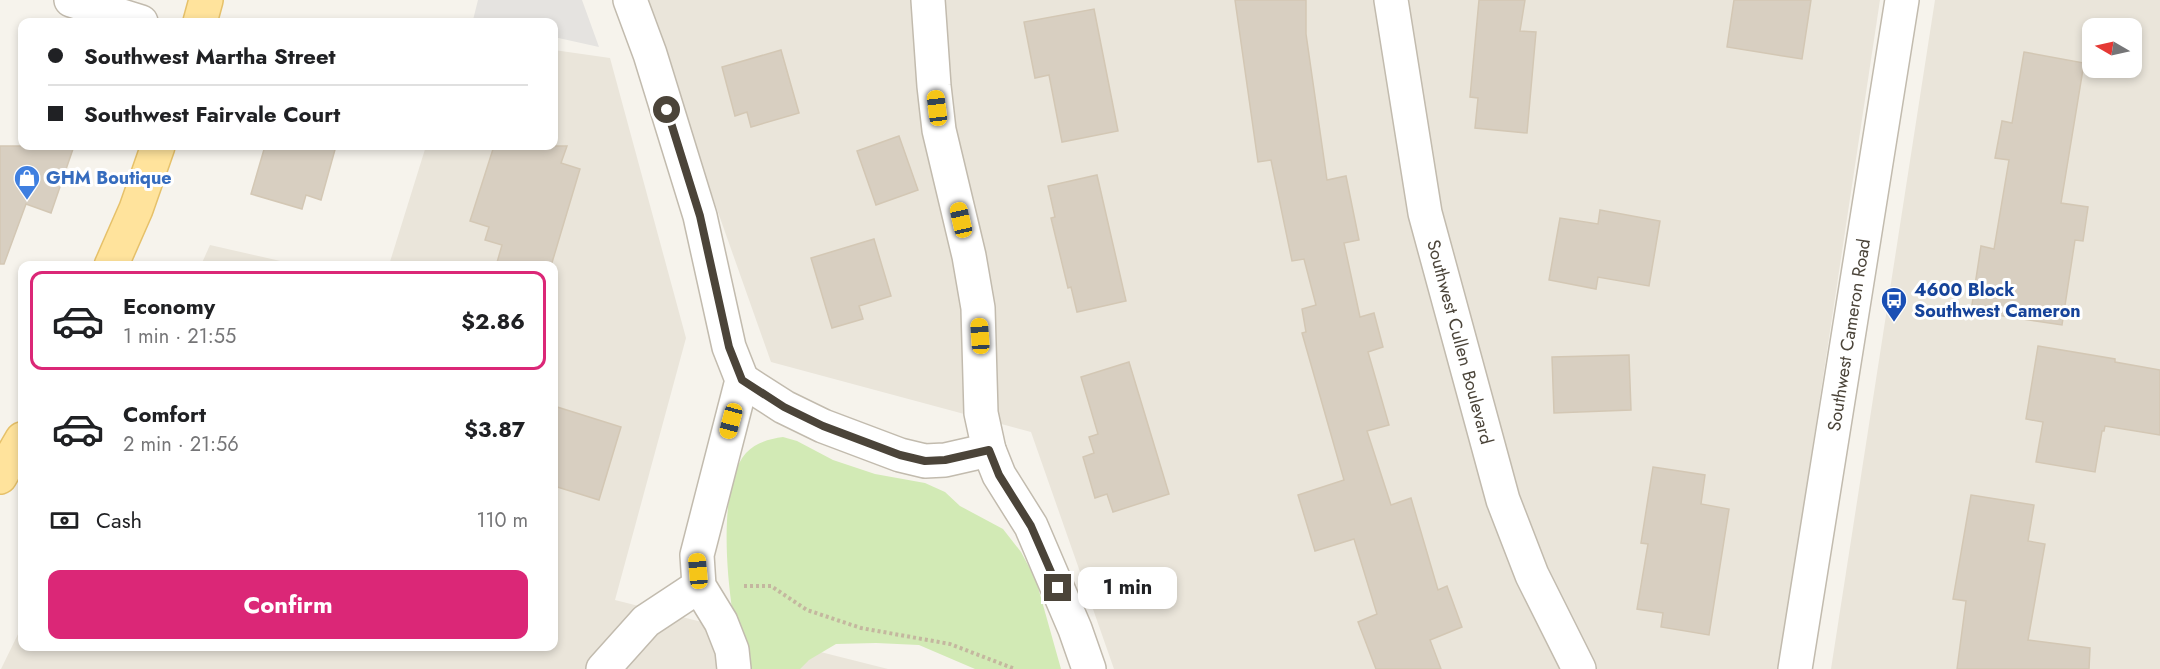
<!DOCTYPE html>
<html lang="en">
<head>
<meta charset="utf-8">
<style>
  :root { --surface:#fff; --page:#f2f2f2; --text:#202124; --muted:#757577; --line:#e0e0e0; --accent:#db2777 }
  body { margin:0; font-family:Jost,sans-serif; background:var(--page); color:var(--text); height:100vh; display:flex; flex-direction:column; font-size:22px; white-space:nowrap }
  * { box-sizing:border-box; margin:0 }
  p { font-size:20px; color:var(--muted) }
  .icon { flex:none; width:33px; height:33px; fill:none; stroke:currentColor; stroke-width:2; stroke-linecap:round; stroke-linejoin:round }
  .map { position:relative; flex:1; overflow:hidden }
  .sheet { position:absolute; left:18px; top:261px; width:540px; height:390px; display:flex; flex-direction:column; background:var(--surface); border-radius:12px; box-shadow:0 3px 9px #0003 }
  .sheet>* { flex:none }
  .hud { position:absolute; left:18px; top:18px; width:540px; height:132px; border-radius:12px; box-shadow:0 3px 9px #0003; display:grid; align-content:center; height:132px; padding:0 30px; background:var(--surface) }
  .needle { width:39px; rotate:279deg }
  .fabs { position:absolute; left:2082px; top:18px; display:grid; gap:12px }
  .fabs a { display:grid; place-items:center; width:60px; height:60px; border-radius:12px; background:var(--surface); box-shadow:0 3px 9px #0003; font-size:30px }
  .end { position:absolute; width:27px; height:27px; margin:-14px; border:8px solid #4b4439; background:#fff; box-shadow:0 0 0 3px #fff }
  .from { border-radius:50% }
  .bubble { position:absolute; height:42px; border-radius:12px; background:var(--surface); box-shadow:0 3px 9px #0003; font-size:20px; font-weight:700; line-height:42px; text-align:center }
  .car { position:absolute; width:18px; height:36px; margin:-18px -9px; border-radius:8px; box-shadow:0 0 4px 2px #0007; background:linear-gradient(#f5c518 24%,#345 0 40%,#f5c518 0 76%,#345 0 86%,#f5c518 0) }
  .hud b { display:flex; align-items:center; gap:21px; height:57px; font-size:22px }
  .hud b+b { border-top:2px solid var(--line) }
  .hud i { width:15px; height:15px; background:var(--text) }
  ul { padding:10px 0 0; list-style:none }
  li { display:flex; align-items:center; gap:18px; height:99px; margin:0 12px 9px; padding:0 18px; border:3px solid transparent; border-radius:12px }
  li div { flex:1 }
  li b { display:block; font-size:22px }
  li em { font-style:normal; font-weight:700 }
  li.on { border-color:var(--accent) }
  li>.icon { width:54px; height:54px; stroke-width:1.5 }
  .pay { display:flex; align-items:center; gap:15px; height:66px; padding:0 30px; font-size:22px }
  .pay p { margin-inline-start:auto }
  .cta { display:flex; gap:12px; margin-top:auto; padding:12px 30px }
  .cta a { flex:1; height:69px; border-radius:12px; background:var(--accent); color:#fff; font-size:24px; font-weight:700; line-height:69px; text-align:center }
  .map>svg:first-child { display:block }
  .residential { fill:#eae5da; fill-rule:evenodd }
  .green { fill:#d2eab5 }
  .parking { fill:#e5e3e0 }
  .building { fill:#d8cfc1; stroke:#d3c7b4; stroke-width:1.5 }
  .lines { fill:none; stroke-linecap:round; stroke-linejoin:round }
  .minor-casing { stroke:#c2bbae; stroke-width:36 }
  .major-casing { stroke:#e6c16a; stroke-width:36 }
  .path { stroke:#c4b79f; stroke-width:4; stroke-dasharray:3 3; stroke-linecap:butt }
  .minor { stroke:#fff; stroke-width:33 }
  .major { stroke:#ffe39c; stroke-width:33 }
  .route { stroke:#4b4439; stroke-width:8 }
  .labels { text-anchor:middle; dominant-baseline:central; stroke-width:6; stroke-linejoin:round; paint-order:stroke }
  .shop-label { font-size:18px; font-weight:bold; fill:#366cbe; stroke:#fff; text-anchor:start }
  .transit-label { font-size:18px; font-weight:bold; fill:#164399; stroke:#fff; text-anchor:start }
  .street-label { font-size:18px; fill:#4b4439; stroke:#fff }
</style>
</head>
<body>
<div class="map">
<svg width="2160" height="669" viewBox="0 0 2160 669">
  <rect width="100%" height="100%" fill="#f6f3ec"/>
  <g class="residential">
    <path d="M 643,0 L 1880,0 L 1779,669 L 1114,669 L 1031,432 L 771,362 Z"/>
    <path d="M 1935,0 L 2160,0 L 2160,669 L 1831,669 ZM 2092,28 L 2132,28 L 2132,68 L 2092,68 Z"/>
    <path d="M 554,50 L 610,58 L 686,338 L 615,600 L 888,669 L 1,669 L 22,626 L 22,646 L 554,646 L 554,266 L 389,265 L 426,146 L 554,146 Z"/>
    <path d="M 210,245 L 298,265 L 201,265 Z"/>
  </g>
  <path class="green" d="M 783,437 L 797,441 L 833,460 L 875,474 L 925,483 L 945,492 L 960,506 L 1003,529 L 1021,552 L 1036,580 L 1061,669 L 975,669 L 919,645 L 876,643 L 836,644 L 809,660 L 800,669 L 745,669 C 730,623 712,491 746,453 C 756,442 770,439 783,437 Z"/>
  <path class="parking" d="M 478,0 L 582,0 L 599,47 L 554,37 L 554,22 L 486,22 L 473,20 Z"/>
  <g class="building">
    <path d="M 1235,0 L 1306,0 L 1306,34 L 1327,180 L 1346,176 L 1359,240 L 1344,243 L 1360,317 L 1374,313 L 1383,347 L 1368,352 L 1389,425 L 1367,431 L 1391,505 L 1411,498 L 1438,590 L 1447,586 L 1462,627 L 1430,640 L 1441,669 L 1376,669 L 1358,622 L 1377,614 L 1354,539 L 1315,551 L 1298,495 L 1344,480 L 1302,333 L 1306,332 L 1302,309 L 1316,305 L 1304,259 L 1292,261 L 1271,160 L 1258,162 Z"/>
    <path d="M 1479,0 L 1525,0 L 1520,31 L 1536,32 L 1527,133 L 1475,128 L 1478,98 L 1470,97 Z"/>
    <path d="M 1734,0 L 1811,0 L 1802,59 L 1727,47 Z"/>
    <path d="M 1094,9 L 1118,131 L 1062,142 L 1049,75 L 1035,78 L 1024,22 Z"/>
    <path d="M 781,50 L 799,113 L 751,127 L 747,112 L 735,116 L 722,67 Z"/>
    <path d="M 2024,52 L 2084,63 L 2061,203 L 2088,207 L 2083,241 L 2075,240 L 2062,325 L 1971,311 L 1981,246 L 1994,249 L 2009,160 L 1995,158 L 2002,121 L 2012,123 Z"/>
    <path d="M 899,136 L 918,190 L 876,205 L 857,151 Z"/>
    <path d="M 0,146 L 74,146 L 51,213 L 26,204 L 4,264 L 0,264 Z"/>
    <path d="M 265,146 L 336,146 L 321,200 L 306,195 L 302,209 L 251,194 Z"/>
    <path d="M 494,146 L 567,146 L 561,163 L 580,169 L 551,266 L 496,266 L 502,245 L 485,240 L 489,227 L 470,221 Z"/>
    <path d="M 1097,175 L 1126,301 L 1077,312 L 1071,287 L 1068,288 L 1051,218 L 1055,217 L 1048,186 Z"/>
    <path d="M 1600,210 L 1660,221 L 1649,286 L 1598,277 L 1596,289 L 1549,280 L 1560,218 L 1598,224 Z"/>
    <path d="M 874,239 L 891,296 L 859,306 L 863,319 L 832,328 L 811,258 Z"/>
    <path d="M 2038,346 L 2115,359 L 2115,362 L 2160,370 L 2160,435 L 2105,426 L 2104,431 L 2102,431 L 2095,472 L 2036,462 L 2043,422 L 2026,419 Z"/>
    <path d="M 1629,355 L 1631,410 L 1554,413 L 1552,357 Z"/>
    <path d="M 1129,362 L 1169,494 L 1113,512 L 1107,494 L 1095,498 L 1083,457 L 1094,453 L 1089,437 L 1098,434 L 1081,377 Z"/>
    <path d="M 554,406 L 621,427 L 599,500 L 554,486 Z"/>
    <path d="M 1653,467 L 1705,475 L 1701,504 L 1729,509 L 1709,635 L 1661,627 L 1663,613 L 1637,609 L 1648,544 L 1641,543 Z"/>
    <path d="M 1971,495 L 2034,505 L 2028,541 L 2045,544 L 2028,640 L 2090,648 L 2089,669 L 1957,669 L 1966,601 L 1953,599 Z"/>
  </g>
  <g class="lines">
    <g class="minor-casing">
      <g id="minor">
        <path d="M 71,0 L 141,22"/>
        <path d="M 630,0 L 650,54 L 700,216 L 729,347 L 742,380 L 697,555 L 699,586 L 721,622 L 732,650 L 734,669"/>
        <path d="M 928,0 L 934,86 L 939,130 L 969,256 L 978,308 L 981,413 L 989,450 L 999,475 L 1031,526 L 1075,629 L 1089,669"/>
        <path d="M 1391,0 L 1425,213 L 1503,500 L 1532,575 L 1579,669"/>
        <path d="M 742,380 L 784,407 L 823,426 L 900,455 L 925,461 L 945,460 L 989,450"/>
        <path d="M 603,669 L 646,621 L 699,586"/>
        <path d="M 1795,669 L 1902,0"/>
      </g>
    </g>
    <g class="major-casing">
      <g id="major">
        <path d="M 200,22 L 206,0"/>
        <path d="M 111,266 L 136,209 L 158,146"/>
        <path d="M 0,477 L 22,439"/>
      </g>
    </g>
    <path class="path" d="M 744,586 L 771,586 L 807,610 L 861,628 L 950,644 L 1015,669"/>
    <use href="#minor" class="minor"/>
    <use href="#major" class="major"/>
  </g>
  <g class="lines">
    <path class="route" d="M 667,110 L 700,216 L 729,347 L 742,380 L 784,407 L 823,426 L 900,455 L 925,461 L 945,460 L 989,450 L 999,475 L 1031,526 L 1058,588"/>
  </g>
  <defs>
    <g id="shop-pin" transform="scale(1.35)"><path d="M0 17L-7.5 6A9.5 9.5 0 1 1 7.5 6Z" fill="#3f7fe0" stroke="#fff"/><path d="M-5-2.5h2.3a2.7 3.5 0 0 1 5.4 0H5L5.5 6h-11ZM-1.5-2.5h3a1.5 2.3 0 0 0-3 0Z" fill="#fff"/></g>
    <g id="bus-pin" transform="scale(1.35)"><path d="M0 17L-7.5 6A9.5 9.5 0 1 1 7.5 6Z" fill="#1a4fb4" stroke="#fff"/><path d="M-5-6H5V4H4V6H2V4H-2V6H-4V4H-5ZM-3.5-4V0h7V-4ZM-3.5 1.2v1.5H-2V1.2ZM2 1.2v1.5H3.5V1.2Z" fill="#fff"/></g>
  </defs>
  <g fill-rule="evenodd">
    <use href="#shop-pin" x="27" y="178"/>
    <use href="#bus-pin" x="1894" y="300"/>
  </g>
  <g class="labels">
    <g class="shop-label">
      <text x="46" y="178">GHM Boutique</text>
    </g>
    <g class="transit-label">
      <text x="1914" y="290">4600 Block<tspan x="1914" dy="21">Southwest Cameron</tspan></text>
    </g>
    <g class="street-label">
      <text transform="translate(1849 335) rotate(-81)">Southwest Cameron Road</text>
      <text transform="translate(1460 342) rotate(75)">Southwest Cullen Boulevard</text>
    </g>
  </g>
</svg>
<div class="fabs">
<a><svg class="needle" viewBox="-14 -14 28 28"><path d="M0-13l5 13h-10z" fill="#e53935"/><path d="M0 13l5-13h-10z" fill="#757577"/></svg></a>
</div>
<i class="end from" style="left:667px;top:110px"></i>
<i class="end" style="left:1058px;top:588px"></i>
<div class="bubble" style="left:1078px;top:567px;width:99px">1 min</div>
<i class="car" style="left:937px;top:108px;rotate:353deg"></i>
<i class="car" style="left:961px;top:220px;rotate:347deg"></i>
<i class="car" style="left:980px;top:336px;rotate:356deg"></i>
<i class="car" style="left:731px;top:421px;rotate:195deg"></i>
<i class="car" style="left:698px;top:571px;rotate:355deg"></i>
<div class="hud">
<b><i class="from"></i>Southwest Martha Street</b>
<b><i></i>Southwest Fairvale Court</b>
</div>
<section class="sheet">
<ul>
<li class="on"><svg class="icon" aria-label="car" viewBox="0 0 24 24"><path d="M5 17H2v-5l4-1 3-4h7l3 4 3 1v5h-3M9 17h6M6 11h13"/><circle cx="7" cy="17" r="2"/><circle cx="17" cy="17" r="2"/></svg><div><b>Economy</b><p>1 min · 21:55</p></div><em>$2.86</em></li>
<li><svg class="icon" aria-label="car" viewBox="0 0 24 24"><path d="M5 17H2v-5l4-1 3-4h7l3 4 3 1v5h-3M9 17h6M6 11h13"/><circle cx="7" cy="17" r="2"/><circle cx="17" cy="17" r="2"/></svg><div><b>Comfort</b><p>2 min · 21:56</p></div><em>$3.87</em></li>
</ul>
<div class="pay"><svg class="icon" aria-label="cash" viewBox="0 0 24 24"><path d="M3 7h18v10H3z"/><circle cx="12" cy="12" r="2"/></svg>Cash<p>110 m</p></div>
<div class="cta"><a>Confirm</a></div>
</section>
</div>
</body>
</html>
